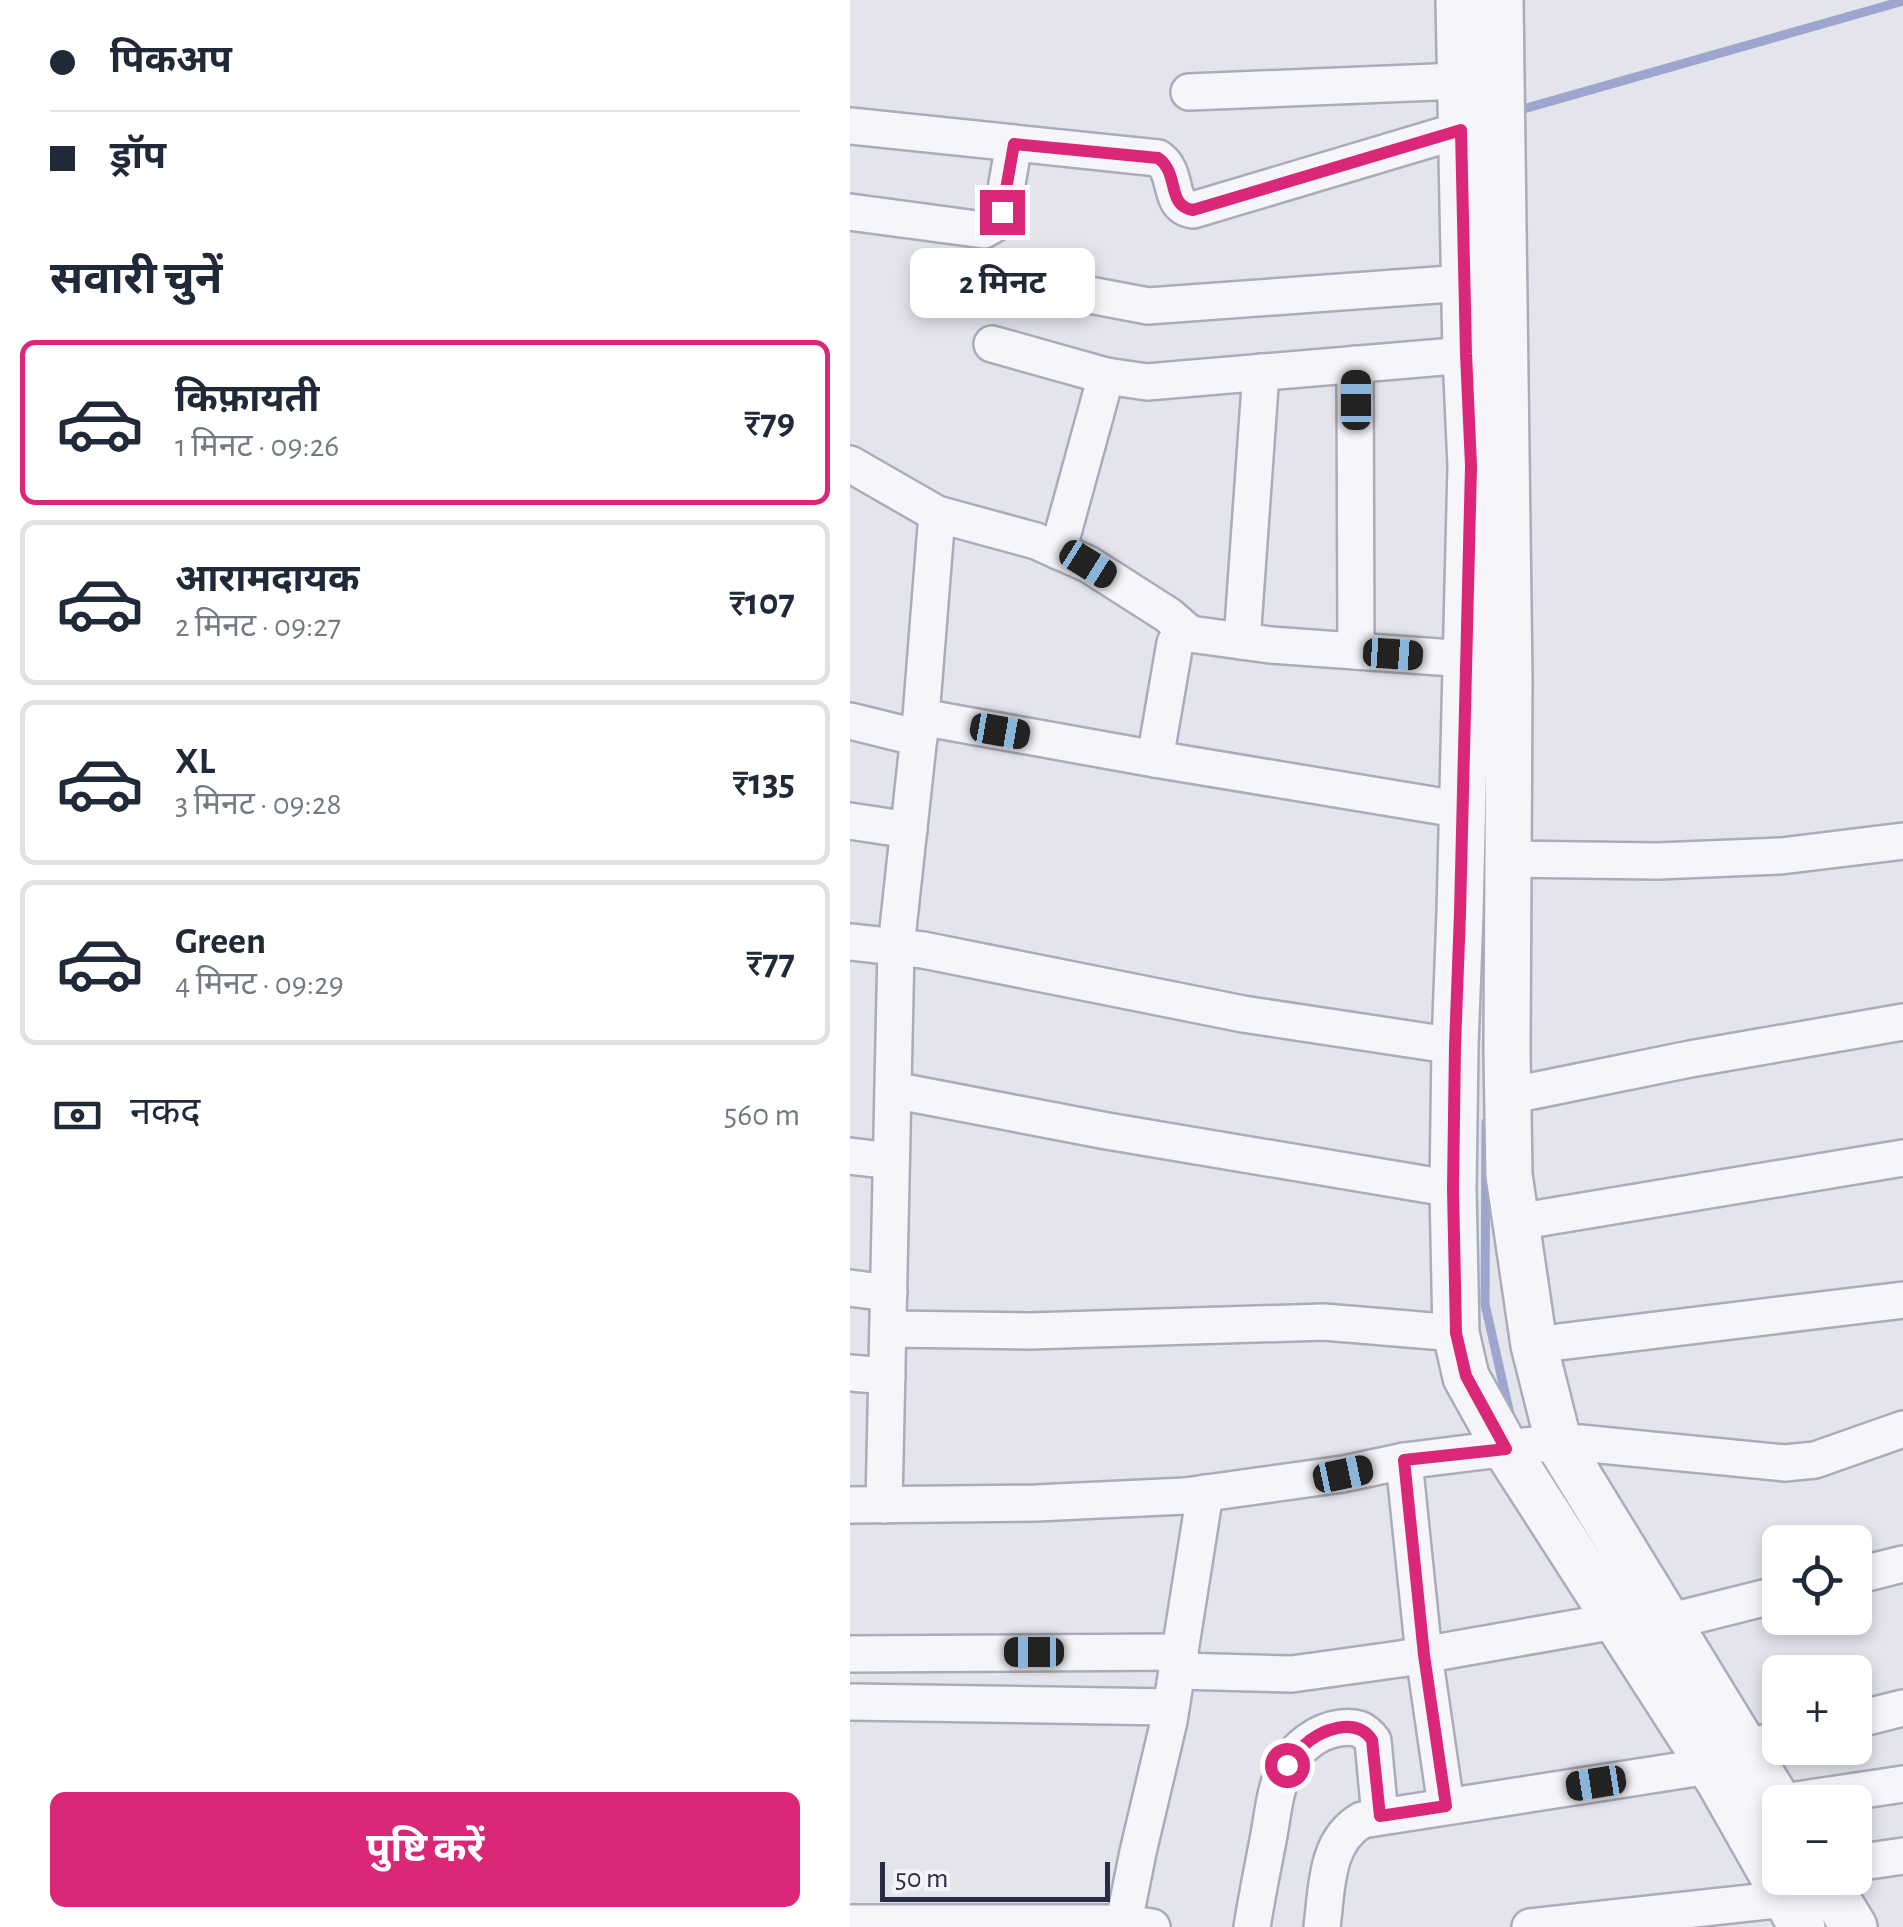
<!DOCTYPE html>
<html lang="hi">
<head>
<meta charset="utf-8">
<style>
  :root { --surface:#fff; --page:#f2f2f3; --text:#1f2937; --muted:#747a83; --line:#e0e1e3; --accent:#db2777 }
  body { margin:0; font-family:"Alegreya Sans","Noto Sans Devanagari",sans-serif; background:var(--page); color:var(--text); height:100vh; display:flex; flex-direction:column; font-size:38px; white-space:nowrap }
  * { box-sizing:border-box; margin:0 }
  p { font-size:32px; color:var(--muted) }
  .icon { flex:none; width:55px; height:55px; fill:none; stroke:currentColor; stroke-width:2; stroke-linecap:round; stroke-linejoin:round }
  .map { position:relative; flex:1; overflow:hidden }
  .panel { display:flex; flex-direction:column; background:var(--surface); width:850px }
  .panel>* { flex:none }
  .hud { display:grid; align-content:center; height:220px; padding:0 50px; background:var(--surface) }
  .buttons { position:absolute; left:912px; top:1525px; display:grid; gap:20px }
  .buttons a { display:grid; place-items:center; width:110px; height:110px; border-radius:15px; background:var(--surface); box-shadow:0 5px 15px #0003; font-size:50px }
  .scale { position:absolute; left:30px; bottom:25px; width:230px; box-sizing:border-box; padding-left:10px; border:5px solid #292b45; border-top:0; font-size:28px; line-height:35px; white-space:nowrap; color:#292b45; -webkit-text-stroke:8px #f3f3f9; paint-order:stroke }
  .end { position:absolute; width:45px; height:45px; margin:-22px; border:12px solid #db2777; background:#fff; box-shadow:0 0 0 5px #fff }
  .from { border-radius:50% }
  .bubble { position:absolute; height:70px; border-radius:15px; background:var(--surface); box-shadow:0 5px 15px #0003; font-size:32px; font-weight:700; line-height:70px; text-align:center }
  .car { position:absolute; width:30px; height:60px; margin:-30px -15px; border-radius:12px; box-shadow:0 0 8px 2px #0007; background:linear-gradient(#222 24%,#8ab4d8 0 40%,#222 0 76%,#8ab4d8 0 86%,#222 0) }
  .hud b { display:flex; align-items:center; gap:35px; height:95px; font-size:38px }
  .hud b+b { border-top:2px solid var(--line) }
  .hud i { width:25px; height:25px; background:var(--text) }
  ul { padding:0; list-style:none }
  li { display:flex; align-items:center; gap:30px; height:165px; margin:0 20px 15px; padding:0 30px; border:5px solid var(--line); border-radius:15px }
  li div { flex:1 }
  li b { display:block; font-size:38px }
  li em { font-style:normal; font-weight:700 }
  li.selected { border-color:var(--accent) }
  li>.icon { width:90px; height:90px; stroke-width:1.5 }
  h2 { padding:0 50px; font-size:45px; line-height:120px }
  .pay { display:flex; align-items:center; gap:25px; height:110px; padding:0 50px; font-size:38px }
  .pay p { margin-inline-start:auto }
  .action { display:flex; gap:20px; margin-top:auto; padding:20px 50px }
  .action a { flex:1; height:115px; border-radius:15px; background:var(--accent); color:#fff; font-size:40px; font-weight:700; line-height:115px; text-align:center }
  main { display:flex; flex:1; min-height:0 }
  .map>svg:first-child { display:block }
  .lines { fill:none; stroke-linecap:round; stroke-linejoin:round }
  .stream { stroke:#9ca6ce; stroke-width:9 }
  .minor-casing { stroke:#abacba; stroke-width:40 }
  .tertiary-casing { stroke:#abacba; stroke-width:50 }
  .minor { stroke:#f6f6fa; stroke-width:35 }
  .tertiary { stroke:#f6f6fa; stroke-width:45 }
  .route { stroke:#db2777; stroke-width:12 }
</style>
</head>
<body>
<main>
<section class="panel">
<div class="hud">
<b><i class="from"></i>पिकअप</b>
<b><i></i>ड्रॉप</b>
</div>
<h2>सवारी चुनें</h2>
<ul>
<li class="selected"><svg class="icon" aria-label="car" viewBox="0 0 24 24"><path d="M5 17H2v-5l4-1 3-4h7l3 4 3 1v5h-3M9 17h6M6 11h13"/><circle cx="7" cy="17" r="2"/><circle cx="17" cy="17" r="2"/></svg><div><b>किफ़ायती</b><p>1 मिनट · 09:26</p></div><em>₹79</em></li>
<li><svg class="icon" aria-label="car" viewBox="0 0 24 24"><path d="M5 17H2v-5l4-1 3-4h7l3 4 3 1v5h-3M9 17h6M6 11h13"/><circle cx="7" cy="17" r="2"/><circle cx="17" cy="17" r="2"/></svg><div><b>आरामदायक</b><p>2 मिनट · 09:27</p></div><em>₹107</em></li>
<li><svg class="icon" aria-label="car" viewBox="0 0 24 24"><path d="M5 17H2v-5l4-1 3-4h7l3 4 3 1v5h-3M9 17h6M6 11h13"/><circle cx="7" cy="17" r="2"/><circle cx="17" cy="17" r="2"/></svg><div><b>XL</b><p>3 मिनट · 09:28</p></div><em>₹135</em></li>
<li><svg class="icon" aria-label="car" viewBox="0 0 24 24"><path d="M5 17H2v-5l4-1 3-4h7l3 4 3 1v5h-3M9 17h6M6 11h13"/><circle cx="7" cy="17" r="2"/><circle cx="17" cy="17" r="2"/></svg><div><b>Green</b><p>4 मिनट · 09:29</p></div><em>₹77</em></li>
</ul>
<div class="pay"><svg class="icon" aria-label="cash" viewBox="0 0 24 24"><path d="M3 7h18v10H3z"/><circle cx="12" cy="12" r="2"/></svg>नकद<p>560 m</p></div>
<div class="action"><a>पुष्टि करें</a></div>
</section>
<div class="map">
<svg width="1053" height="1927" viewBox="0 0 1053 1927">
  <rect width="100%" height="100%" fill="#e3e4ec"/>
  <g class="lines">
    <g class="stream">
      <path d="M 666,111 L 1053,1"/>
      <path d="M 636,1122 L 635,1304 L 661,1419"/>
      <path d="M 916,1816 L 930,1838"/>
    </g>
    <g class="minor-casing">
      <g id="minor">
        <path d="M 339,92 L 610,81"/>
        <path d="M 0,126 L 308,158 C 330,173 316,206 343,210 L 611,130"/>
        <path d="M 0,212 L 134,230 L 146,223 L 152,213 L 164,143"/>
        <path d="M 229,293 L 298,306 L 614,283"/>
        <path d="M 142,344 L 256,376 L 297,382 L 616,355"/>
        <path d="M 505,364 L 506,651"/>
        <path d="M 0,464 L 87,514 L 186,541 L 238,564 L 318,615 L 340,634"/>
        <path d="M 208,551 L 256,376"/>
        <path d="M 392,641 L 411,372"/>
        <path d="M 71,717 L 305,759 L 613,810"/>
        <path d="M 0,721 L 69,738"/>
        <path d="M 305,759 L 325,643 L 330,636 L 340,634 L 420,645 L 617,659"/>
        <path d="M 0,821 L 59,830"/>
        <path d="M 658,859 L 808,861 L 931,856 L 1053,841"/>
        <path d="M 0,942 L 73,950 L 393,1014 L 605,1046"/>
        <path d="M 43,1090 L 257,1131 L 603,1189"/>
        <path d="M 658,1096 L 840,1059 L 1053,1022"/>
        <path d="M 0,1156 L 41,1161"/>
        <path d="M 666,1222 L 1053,1158"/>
        <path d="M 0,1288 L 39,1293"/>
        <path d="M 38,1329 L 180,1331 L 474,1322 L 606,1333"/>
        <path d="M 684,1345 L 1053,1300"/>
        <path d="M 0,1373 L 37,1376"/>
        <path d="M 554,1461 L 574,1655 L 596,1806"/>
        <path d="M 0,1505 L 186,1503 L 335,1496 L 493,1474 L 554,1461 L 692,1444 L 730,1443 L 935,1463 L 965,1460 L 1053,1429"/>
        <path d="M 34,1505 L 46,947 L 71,717 L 87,514"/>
        <path d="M 1005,1576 L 1053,1564"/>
        <path d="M 818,1622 L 930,1594"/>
        <path d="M 0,1654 L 330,1652"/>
        <path d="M 327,1671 L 442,1674 L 550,1659 L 765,1621"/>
        <path d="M 0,1702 L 321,1707"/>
        <path d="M 1005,1720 L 1053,1708"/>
        <path d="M 895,1748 L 930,1739"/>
        <path d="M 933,1802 L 1053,1784"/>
        <path d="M 1005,1863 L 1053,1856"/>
        <path d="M 0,1923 L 273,1923 L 302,1927"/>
        <path d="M 273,1927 L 288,1852 L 319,1721 L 355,1493"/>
        <path d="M 402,1927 C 407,1896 413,1866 419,1835 C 423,1813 425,1789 435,1768 C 446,1748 467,1731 490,1728 C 505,1726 514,1728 523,1741 L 530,1816"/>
        <path d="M 472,1927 C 477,1889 475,1841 512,1820 L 859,1766"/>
        <path d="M 680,1927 L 936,1899"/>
      </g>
    </g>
    <g class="tertiary-casing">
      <g id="tertiary">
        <path d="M 609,0 L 616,355 L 621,466 L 610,913 L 605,1046 L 603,1189 L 606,1333 L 616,1377 L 656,1449 L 868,1779 L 952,1927"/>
        <path d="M 650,0 L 659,680 L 657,1051 L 659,1175 L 684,1345 L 709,1444 L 930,1805"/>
        <path d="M 974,1878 L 1004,1927"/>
      </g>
    </g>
    <use href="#minor" class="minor"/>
    <use href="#tertiary" class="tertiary"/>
  </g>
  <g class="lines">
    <path class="route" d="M 152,212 L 164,144 L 308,158 C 330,173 316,206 343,210 L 611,130 L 616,354 L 621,466 L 610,913 L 605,1046 L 603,1189 L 606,1333 L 616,1376 L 656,1449 L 554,1460 L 574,1655 L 596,1806 L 530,1816 L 522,1740 C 506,1716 471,1729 452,1747 C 447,1752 442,1759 437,1765"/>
  </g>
</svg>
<div class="buttons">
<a><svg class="icon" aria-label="locate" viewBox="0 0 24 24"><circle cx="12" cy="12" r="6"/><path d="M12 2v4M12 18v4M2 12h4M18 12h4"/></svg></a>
<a>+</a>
<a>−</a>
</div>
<div class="scale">50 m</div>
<i class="end from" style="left:437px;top:1765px"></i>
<i class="end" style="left:152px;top:212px"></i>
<div class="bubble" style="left:60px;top:248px;width:185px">2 मिनट</div>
<i class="car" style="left:506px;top:400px;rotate:0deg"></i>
<i class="car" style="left:238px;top:564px;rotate:122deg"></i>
<i class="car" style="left:543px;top:654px;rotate:94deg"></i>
<i class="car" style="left:150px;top:731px;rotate:100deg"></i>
<i class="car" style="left:493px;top:1474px;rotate:78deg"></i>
<i class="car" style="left:184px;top:1652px;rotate:270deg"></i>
<i class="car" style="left:746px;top:1783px;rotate:261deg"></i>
</div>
</main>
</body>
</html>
